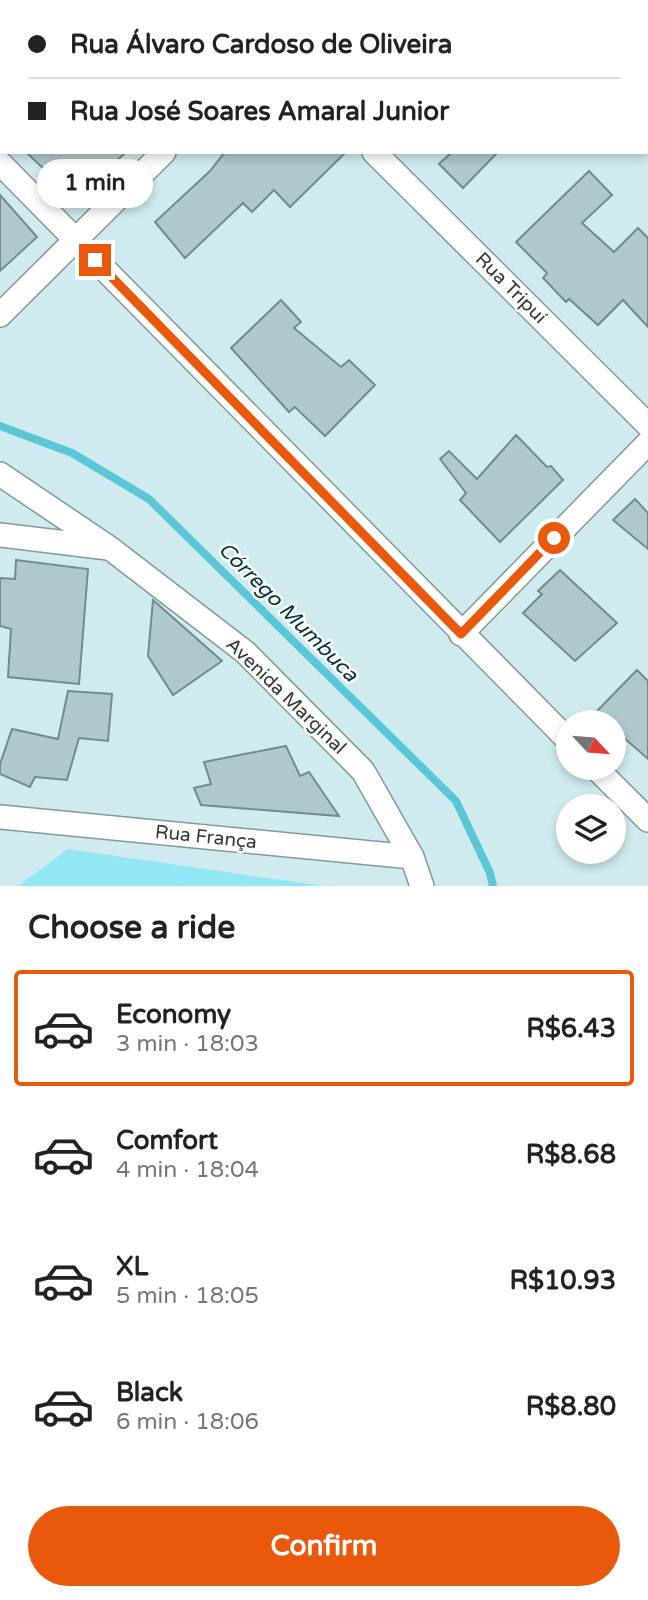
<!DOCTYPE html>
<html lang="en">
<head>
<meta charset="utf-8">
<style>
  :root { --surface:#fff; --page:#f6f6f6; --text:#222; --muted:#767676; --line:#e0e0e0; --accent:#ea580c }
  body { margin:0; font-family:"Varela Round",sans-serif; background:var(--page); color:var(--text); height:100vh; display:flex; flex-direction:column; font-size:26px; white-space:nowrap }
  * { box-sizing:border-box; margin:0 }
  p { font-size:23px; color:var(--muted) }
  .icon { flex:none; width:38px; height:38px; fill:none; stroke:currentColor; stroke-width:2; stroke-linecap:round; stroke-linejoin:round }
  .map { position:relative; height:886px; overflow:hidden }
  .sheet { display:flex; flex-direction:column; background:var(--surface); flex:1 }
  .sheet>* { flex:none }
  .hud { position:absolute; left:0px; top:0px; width:649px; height:154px; box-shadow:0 4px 10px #0003; display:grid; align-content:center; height:154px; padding:0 28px; background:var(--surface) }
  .needle { width:46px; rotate:116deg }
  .controls { position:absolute; left:556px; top:710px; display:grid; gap:14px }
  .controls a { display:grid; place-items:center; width:70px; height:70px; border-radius:50%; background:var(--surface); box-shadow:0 4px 10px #0003; font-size:35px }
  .end { position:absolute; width:32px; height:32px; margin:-16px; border:9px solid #ea580c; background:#fff; box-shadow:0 0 0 4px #fff }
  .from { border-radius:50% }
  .bubble { position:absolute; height:49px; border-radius:24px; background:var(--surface); box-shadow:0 4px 10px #0003; font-size:23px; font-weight:800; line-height:49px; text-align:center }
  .hud b { display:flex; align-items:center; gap:24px; height:66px; font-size:26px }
  .hud b+b { border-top:2px solid var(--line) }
  .hud i { width:18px; height:18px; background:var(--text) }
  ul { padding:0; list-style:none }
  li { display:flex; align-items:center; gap:21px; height:116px; margin:0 14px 10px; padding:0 14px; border:4px solid transparent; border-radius:7px }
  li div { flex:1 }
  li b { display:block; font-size:26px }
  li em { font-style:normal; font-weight:800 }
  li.on { border-color:var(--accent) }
  li>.icon { width:63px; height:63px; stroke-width:1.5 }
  h2 { padding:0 28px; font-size:32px; line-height:84px }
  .primary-button { display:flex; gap:14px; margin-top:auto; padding:14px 28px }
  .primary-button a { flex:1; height:80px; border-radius:42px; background:var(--accent); color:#fff; font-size:28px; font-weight:800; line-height:80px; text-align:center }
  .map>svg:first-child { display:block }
  .green { fill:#93e7f4 }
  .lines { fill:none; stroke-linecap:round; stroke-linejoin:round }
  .stream { stroke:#5bc6d5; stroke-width:8 }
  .building { fill:#aec8cc; stroke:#728b8f; stroke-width:2 }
  .minor-casing { stroke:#80999d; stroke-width:26 }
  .minor { stroke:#fff; stroke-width:23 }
  .route { stroke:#ea580c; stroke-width:9 }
  .labels { text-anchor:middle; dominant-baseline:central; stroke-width:5; stroke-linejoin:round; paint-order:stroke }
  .street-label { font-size:19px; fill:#2f393b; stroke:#fff }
  .water-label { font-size:21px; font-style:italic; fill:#00353b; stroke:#fff }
</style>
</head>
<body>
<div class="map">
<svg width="648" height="886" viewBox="0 0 648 886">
  <rect width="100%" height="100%" fill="#d0ebef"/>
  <path class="green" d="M 68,849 L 323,886 L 18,886 Z"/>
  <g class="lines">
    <path class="stream" d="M 0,426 L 72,453 L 149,499 L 456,801 L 490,873 L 493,886"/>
  </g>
  <g class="building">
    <path d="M 26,152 L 126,152 L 85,191 L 75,180 L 68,186 L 55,171 L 50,175 Z"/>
    <path d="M 225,152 L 346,152 L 290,207 L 274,190 L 252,212 L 243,203 L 185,258 L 155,222 L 210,171 Z"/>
    <path d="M 452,152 L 498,152 L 463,188 L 439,164 Z"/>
    <path d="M 589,171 L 612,195 L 582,223 L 614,252 L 638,228 L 648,238 L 648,327 L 623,300 L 598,325 L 569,299 L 566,302 L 543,278 L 547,273 L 516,242 Z"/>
    <path d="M 0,195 L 37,237 L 0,271 Z"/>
    <path d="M 281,300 L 301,322 L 294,328 L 341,367 L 349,360 L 375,385 L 325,436 L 295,407 L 289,412 L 231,348 Z"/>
    <path d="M 516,435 L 547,467 L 551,466 L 563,480 L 500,542 L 460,500 L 466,493 L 440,459 L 449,451 L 477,479 Z"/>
    <path d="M 635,499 L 648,513 L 648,549 L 613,520 Z"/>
    <path d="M 16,560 L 88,569 L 79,684 L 8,677 L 11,629 L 0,626 L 0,578 L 15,579 Z"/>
    <path d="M 560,570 L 617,623 L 575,661 L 523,613 L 542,594 L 538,591 Z"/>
    <path d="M 153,600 L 222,661 L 173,695 L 148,656 Z"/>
    <path d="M 637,670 L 648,681 L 648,759 L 614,729 L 614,723 L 604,723 L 595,713 Z"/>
    <path d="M 68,691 L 112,694 L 108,741 L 79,738 L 67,780 L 35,777 L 30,787 L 0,774 L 0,764 L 12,729 L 58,739 Z"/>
    <path d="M 286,746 L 300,776 L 309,772 L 339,816 L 201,805 L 194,788 L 211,784 L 204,762 Z"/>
  </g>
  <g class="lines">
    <g class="minor-casing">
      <g id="minor">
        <path d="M 221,0 L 223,2"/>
        <path d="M 608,0 L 610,2"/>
        <path d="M 316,2 L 317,0"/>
        <path d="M 648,39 L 648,40"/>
        <path d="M 374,152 L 648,425"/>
        <path d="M 0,163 L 569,741"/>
        <path d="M 0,315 L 164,152"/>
        <path d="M 0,474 L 111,549 L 245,652 L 363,771 L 412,857 L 422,886"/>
        <path d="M 0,535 L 108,548"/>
        <path d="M 461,634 L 648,443"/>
        <path d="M 596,768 L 648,820"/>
        <path d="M 0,817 L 412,857"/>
      </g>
    </g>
    <use href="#minor" class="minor"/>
  </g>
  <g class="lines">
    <path class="route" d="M 95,260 L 461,634 L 554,538"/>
  </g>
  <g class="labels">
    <g class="street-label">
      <text transform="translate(511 288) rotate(45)">Rua Tripuí</text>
      <text transform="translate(286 696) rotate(44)">Avenida Marginal</text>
      <text transform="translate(206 837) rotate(6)">Rua França</text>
    </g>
    <g class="water-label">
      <text transform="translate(288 612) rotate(45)">Córrego Mumbuca</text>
    </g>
  </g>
</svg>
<div class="controls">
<a><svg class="needle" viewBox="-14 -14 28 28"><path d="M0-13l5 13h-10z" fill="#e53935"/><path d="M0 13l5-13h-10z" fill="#767676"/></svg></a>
<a><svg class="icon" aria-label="layers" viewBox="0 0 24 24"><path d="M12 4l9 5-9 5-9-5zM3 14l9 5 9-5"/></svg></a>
</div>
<i class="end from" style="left:554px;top:538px"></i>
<i class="end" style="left:95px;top:260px"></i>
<div class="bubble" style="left:37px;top:159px;width:116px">1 min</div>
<div class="hud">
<b><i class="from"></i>Rua Álvaro Cardoso de Oliveira</b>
<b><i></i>Rua José Soares Amaral Junior</b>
</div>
</div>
<section class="sheet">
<h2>Choose a ride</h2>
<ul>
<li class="on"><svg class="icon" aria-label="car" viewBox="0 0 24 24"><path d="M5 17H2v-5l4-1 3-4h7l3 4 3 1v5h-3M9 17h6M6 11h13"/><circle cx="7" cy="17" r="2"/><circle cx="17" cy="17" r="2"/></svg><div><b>Economy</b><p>3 min · 18:03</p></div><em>R$6.43</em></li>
<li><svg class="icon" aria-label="car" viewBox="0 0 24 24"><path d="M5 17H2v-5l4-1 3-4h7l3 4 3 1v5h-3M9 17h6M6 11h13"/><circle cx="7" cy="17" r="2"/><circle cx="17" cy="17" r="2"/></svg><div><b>Comfort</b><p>4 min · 18:04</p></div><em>R$8.68</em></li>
<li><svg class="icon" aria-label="car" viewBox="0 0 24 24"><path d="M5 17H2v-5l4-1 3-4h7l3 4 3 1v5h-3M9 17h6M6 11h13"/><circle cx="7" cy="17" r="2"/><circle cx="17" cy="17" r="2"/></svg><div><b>XL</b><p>5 min · 18:05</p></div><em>R$10.93</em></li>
<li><svg class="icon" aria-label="car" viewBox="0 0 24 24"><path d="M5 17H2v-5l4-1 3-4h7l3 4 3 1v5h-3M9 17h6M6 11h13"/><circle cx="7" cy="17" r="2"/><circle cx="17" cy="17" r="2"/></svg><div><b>Black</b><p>6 min · 18:06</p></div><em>R$8.80</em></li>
</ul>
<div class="primary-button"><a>Confirm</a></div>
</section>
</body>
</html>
